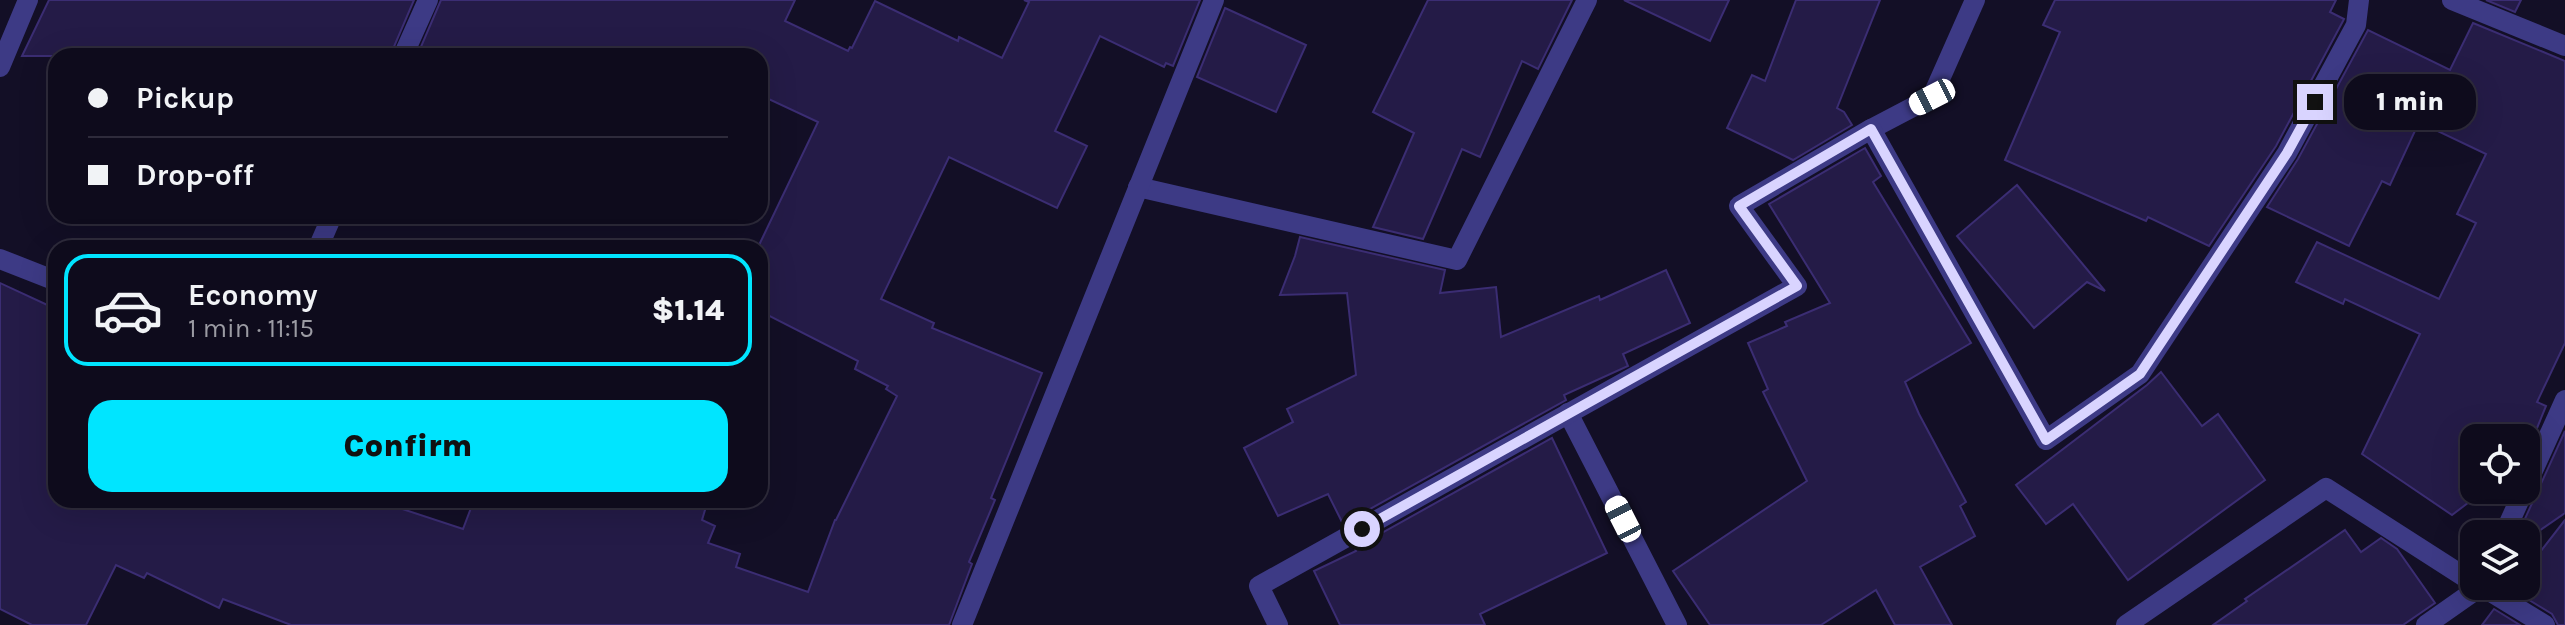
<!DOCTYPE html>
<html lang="en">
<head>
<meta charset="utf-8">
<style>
  :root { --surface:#0e0b1c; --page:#171425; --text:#f1f3f6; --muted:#9b9ba3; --line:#2e2b3b; --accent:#00e5ff }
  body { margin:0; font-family:Karla,sans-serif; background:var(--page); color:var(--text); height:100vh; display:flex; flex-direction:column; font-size:30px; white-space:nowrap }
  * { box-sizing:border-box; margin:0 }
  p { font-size:26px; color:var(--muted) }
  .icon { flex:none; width:44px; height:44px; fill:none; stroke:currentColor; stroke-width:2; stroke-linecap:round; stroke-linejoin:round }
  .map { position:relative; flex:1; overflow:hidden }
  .panel { position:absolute; left:48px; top:240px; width:720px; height:268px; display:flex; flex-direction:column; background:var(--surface); border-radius:24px; box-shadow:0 8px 32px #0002,0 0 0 2px var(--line) }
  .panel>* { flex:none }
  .banner { position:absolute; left:48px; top:48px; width:720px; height:176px; border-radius:24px; box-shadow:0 8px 32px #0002,0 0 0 2px var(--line); display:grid; align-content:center; height:176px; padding:0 40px; background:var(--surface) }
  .fabs { position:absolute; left:2460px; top:424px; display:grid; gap:16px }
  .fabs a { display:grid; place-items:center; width:80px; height:80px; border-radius:16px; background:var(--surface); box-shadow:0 8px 32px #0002,0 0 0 2px var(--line); font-size:40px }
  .end { position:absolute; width:36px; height:36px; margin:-18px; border:10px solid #d9d4ff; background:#111; box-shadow:0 0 0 4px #111 }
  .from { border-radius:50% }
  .bubble { position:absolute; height:56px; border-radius:24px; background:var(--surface); box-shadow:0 8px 32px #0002,0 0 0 2px var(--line); font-size:26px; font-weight:800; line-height:56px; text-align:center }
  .car { position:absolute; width:24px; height:48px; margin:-24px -12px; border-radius:10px; box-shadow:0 0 6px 2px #0007; background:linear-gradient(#fff 24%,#345 0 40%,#fff 0 76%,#345 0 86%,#fff 0) }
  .banner b { display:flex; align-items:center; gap:28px; height:76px; font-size:30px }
  .banner b+b { border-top:2px solid var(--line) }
  .banner i { width:20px; height:20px; background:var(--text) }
  ul { padding:14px 0 0; list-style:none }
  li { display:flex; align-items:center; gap:24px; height:112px; margin:0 16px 12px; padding:0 24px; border:4px solid transparent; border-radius:24px }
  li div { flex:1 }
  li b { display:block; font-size:30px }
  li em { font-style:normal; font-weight:800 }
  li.current { border-color:var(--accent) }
  li>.icon { width:72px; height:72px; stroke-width:1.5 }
  .primary-button { display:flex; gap:16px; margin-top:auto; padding:16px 40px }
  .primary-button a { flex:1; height:92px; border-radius:24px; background:var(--accent); color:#111; font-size:32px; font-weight:800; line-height:92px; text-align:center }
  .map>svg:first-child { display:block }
  .building { fill:#241b47; stroke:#3b2d73; stroke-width:2 }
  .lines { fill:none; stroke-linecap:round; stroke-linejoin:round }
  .minor { stroke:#3d3a85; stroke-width:20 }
  .route { stroke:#d9d4ff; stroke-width:10 }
</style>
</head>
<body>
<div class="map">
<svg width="2565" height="625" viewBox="0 0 2565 625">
  <rect width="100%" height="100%" fill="#130f26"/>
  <g class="building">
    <path d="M 49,0 L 414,0 L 390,56 L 22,56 Z"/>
    <path d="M 441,0 L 795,0 L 785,21 L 848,51 L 850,47 L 852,48 L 875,1 L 958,41 L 959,37 L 1002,58 L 1029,2 L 1024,0 L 1200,0 L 1173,66 L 1166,63 L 1164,67 L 1100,36 L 1055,131 L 1087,146 L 1057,208 L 949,157 L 881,299 L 934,323 L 932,328 L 1042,373 L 991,498 L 995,500 L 969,562 L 972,564 L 949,625 L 291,625 L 223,599 L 219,608 L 147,573 L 144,578 L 116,565 L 86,625 L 32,625 L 0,609 L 0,283 L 56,309 L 56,500 L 375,500 L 463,529 L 474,500 L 708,500 L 702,520 L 715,526 L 708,543 L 740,554 L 736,567 L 808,592 L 835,520 L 836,520 L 897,396 L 886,389 L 888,386 L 855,369 L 858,361 L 760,311 L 760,243 L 818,122 L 760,95 L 760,56 L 417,56 Z"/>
    <path d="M 1428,0 L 1572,0 L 1538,69 L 1522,61 L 1480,157 L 1462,149 L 1423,239 L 1373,227 L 1414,133 L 1373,112 Z"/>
    <path d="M 1624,0 L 1729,0 L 1710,41 Z"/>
    <path d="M 1796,0 L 1880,0 L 1837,108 L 1844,112 L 1852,125 L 1793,160 L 1727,128 L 1752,75 L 1765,81 Z"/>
    <path d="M 2055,0 L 2336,0 L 2330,12 L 2344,19 L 2343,21 L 2276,146 L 2209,246 L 2148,217 L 2146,221 L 2005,160 L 2060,32 L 2043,25 Z"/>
    <path d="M 2486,0 L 2521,0 L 2515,12 Z"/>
    <path d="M 1225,8 L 1306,45 L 1276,112 L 1197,77 Z"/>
    <path d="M 2473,23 L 2565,61 L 2565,343 L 2537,402 L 2546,406 L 2526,455 L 2526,438 L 2474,438 L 2474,490 L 2485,490 L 2452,515 L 2362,454 L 2420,334 L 2345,299 L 2343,304 L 2296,282 L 2317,242 L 2439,299 L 2476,223 L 2457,214 L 2486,154 L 2419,122 L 2390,185 L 2382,181 L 2349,246 L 2267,207 L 2298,159 L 2368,30 L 2450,70 Z"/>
    <path d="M 1865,148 L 1881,176 L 1873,182 L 1971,343 L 1905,382 L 1919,414 L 1966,502 L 1960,506 L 1975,536 L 1920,567 L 1952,625 L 1895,625 L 1876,590 L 1821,625 L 1710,625 L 1673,571 L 1807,481 L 1763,392 L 1768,389 L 1748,343 L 1787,326 L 1785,322 L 1830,303 L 1769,204 Z"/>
    <path d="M 2017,185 L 2105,291 L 2087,282 L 2034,328 L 1957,236 Z"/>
    <path d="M 1300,237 L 1445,270 L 1440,293 L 1496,287 L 1501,337 L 1599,296 L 1600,300 L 1666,270 L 1690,323 L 1623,354 L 1628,366 L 1564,395 L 1566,400 L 1343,524 L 1328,494 L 1278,516 L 1244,448 L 1293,422 L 1287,409 L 1356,375 L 1347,293 L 1280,295 L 1295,256 Z"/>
    <path d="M 2161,372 L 2202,426 L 2218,414 L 2265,480 L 2128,580 L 2073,504 L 2046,524 L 2016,485 L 2147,385 Z"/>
    <path d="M 2565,431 L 2565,513 L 2526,540 L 2526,534 L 2518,534 Z"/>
    <path d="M 1552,438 L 1607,553 L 1480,614 L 1485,625 L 1340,625 L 1314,571 L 1356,551 L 1355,548 Z"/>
    <path d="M 2565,520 L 2565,625 L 2558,625 L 2552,614 L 2511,589 L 2513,586 L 2526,586 L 2526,570 Z"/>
    <path d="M 2345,530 L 2361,552 L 2381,538 L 2397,549 L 2435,603 L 2403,625 L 2213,625 L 2247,601 L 2245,599 Z"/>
    <path d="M 2494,609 L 2520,625 L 2482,625 Z"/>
  </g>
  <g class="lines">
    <g class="minor">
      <path d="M 2452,0 L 2565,46"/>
      <path d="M 403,56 L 428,0"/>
      <path d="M 0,67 L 28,0"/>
      <path d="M 1871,129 L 1932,97 L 1975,0"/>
      <path d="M 1138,187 L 1457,260 L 1587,0"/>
      <path d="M 318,248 L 332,216"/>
      <path d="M 0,259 L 56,281"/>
      <path d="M 1568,413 L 1677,625"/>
      <path d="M 2526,486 L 2565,400"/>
      <path d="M 2504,534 L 2524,490"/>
      <path d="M 2481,586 L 2545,625"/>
      <path d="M 962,625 L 1214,0"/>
      <path d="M 1278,625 L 1259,586 L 1797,286 L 1739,206 L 1871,129 L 2046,440 L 2140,374 L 2287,153 L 2356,25 L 2359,0"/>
      <path d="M 2126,625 L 2326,488 L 2474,583"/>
      <path d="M 2426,625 L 2480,587 L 2478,586"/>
    </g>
  </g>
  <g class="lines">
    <path class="route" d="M 1362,529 L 1797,286 L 1739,206 L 1871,129 L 2046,440 L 2140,374 L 2287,153 L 2315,102"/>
  </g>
</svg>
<div class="fabs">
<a><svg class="icon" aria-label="locate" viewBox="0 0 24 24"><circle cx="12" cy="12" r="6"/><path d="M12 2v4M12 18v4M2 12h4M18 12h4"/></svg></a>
<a><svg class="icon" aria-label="layers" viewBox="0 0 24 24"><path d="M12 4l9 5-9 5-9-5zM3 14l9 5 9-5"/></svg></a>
</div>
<i class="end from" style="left:1362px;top:529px"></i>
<i class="end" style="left:2315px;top:102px"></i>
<div class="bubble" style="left:2344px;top:74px;width:132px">1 min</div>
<i class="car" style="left:1932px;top:97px;rotate:243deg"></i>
<i class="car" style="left:1623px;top:519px;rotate:333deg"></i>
<div class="banner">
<b><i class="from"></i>Pickup</b>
<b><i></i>Drop-off</b>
</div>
<section class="panel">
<ul>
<li class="current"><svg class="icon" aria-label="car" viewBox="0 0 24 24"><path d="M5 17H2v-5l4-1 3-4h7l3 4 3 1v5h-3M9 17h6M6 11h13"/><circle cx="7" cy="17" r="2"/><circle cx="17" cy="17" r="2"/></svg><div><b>Economy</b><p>1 min · 11:15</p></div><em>$1.14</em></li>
</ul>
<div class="primary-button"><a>Confirm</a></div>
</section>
</div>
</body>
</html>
